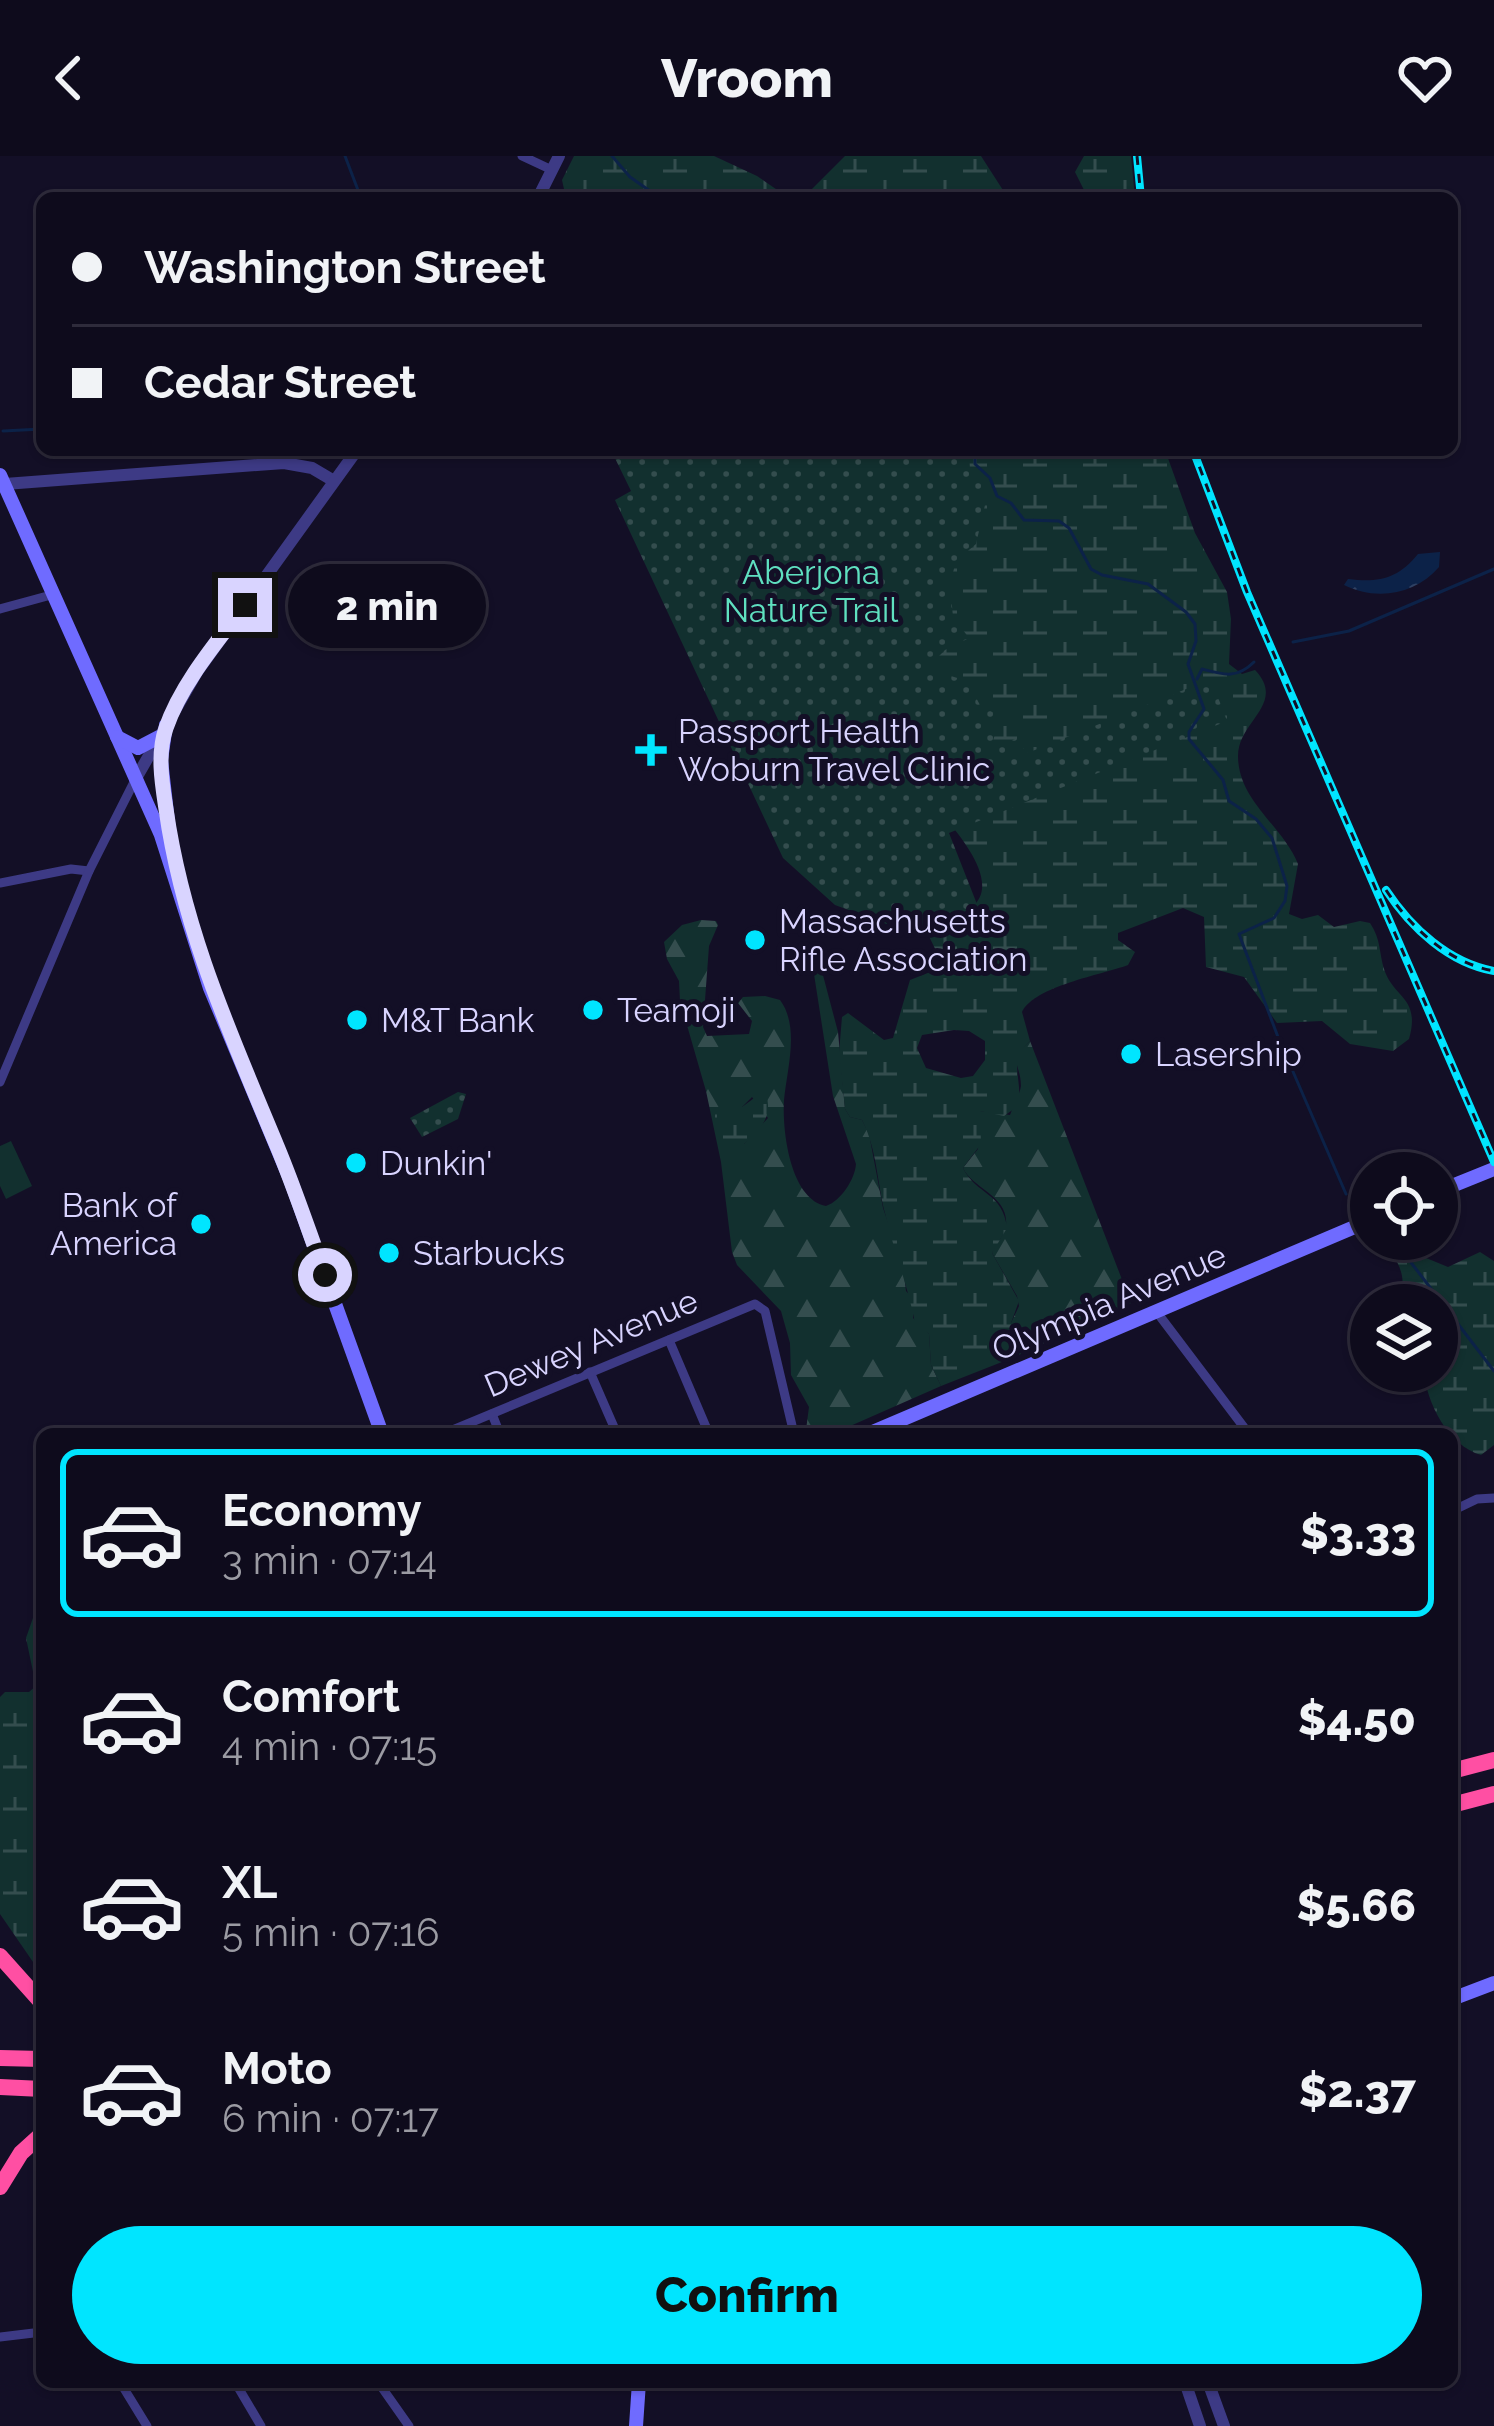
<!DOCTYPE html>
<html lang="en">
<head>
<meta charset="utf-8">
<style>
  :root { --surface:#0e0b1c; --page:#171425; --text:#f1f3f6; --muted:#9b9ba3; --line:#2e2b3b; --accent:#00e5ff }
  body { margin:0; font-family:Raleway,sans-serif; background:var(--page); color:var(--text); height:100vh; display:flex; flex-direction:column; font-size:45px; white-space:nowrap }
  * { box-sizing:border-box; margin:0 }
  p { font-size:39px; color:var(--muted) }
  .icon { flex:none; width:66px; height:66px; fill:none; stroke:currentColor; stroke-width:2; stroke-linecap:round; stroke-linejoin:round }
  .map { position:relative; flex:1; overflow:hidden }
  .side { position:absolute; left:36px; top:1272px; width:1422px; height:960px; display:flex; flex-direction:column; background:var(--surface); border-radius:18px; box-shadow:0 3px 9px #0004,0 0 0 3px var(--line) }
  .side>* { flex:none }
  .guide { position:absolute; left:36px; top:36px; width:1422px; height:264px; border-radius:18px; box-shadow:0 3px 9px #0004,0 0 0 3px var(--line); display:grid; align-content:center; height:264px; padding:0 36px; background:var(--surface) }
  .controls { position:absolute; left:1350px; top:996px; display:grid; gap:24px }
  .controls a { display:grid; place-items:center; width:108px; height:108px; border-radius:50%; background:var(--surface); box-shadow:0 3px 9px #0004,0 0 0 3px var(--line); font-size:60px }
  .end { position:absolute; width:54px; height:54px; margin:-27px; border:15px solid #d9d4ff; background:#111; box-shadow:0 0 0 6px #111 }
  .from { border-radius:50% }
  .bubble { position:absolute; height:84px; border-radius:42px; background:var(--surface); box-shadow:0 3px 9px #0004,0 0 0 3px var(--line); font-size:39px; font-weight:800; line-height:84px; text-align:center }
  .guide b { display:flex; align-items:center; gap:42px; height:114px; font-size:45px }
  .guide b+b { border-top:3px solid var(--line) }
  .guide i { width:30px; height:30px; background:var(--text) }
  ul { padding:21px 0 0; list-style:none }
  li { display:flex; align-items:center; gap:36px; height:168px; margin:0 24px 18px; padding:0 12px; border:6px solid transparent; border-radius:18px }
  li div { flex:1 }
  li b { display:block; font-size:45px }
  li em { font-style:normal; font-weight:800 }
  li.active { border-color:var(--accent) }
  li>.icon { width:108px; height:108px; stroke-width:1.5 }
  .action { display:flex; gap:24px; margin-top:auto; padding:24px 36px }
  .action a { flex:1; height:138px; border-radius:72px; background:var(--accent); color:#111; font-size:48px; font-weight:800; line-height:138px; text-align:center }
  header { display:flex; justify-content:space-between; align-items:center; height:156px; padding:0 36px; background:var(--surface); font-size:54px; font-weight:800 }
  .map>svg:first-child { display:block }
  .forest { fill:url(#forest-firs); fill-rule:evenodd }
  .wetland { fill:url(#wetland-marsh); fill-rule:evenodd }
  .park { fill:url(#park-dots) }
  .garden { fill:#12302f }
  .water { fill:url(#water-ripples) }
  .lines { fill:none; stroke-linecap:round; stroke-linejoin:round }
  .stream { stroke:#0c2248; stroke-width:3 }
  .minor { stroke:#3d3a85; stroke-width:9 }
  .tertiary { stroke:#3d3a85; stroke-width:12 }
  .secondary { stroke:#6f6bff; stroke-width:14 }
  .motorway { stroke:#ff4fa3; stroke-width:16 }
  .rail-casing { stroke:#00e5ff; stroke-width:8 }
  .rail { stroke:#130f26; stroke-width:3; stroke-dasharray:9; stroke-linecap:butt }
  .route { stroke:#d9d4ff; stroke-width:15 }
  .poi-dot { fill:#00e5ff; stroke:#130f26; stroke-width:4.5 }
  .labels { text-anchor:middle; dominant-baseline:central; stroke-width:10; stroke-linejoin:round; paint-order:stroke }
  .park-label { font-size:33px; fill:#5fe0c0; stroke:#130f26 }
  .poi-label { font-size:33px; fill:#d9d4ff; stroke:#130f26; text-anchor:start }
  .street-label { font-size:33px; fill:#d9d4ff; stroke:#130f26 }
</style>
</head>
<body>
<header><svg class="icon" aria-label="back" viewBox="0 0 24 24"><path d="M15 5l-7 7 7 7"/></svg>Vroom<svg class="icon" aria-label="heart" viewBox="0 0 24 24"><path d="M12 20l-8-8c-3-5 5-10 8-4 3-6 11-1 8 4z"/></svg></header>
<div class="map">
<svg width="1494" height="2270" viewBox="0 0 1494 2270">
  <defs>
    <pattern id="forest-firs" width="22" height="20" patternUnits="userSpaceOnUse" patternTransform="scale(3)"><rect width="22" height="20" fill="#12302f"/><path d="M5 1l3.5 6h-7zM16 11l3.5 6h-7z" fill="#344d4e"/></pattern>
    <pattern id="wetland-marsh" width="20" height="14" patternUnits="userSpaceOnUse" patternTransform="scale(3)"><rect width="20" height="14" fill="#12302f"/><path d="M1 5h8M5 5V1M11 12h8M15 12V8" fill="none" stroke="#344d4e"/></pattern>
    <pattern id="park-dots" width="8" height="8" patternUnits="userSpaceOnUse" patternTransform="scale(3)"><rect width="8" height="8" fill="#12302f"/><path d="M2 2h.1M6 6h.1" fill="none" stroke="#344d4e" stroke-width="1.8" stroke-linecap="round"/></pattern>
    <pattern id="water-ripples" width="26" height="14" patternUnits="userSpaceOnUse" patternTransform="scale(3)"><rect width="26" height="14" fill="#0c2248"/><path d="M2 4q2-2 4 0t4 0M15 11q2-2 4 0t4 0" fill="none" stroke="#2f4163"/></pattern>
  </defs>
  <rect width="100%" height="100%" fill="#130f26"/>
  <g class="forest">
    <path d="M 701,764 L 716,765 L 718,769 L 709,790 L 703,871 L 707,880 L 749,878 L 752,865 L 738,847 L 743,841 L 765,840 L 780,844 C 800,871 787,913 784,944 C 782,974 790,1043 826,1050 C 841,1045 855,1023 856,1008 L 833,940 L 814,818 L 814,807 L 820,808 L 838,876 L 845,953 L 850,961 L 862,964 L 869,978 L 883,1052 L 903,1111 L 906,1135 L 913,1143 L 913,1162 L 929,1178 L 931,1209 L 941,1230 L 832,1278 L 809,1278 L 806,1274 L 809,1251 L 791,1219 L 790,1187 L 781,1155 L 737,1109 L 732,1096 L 721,1006 L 706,935 L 680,845 L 679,825 L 667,803 L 664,786 L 682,769 ZM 752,941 L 768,962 L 744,988 L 742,951 Z"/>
    <path d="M 1030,885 L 1131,1147 L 1012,1202 L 1011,1167 L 1019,1150 L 1017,1140 L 992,1097 C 996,1087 1005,1079 1006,1069 C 1009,1040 973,1033 963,1012 L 978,993 L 980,955 L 1010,959 C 1013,951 1020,938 1021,930 C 1021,907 1006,905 1030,885 Z"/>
  </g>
  <g class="wetland">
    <path d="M 574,0 L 714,0 L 757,20 L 789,42 L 566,42 L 562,24 Z"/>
    <path d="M 845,0 L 981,0 L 1008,42 L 803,42 Z"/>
    <path d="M 1084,0 L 1131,0 L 1135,42 L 1088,42 L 1075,16 Z"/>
    <path d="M 778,294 L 1165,294 L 1195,377 L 1227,436 L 1231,463 L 1229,508 L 1242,518 L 1255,514 C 1287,548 1238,565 1238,600 C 1238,645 1283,670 1298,708 L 1289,758 L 1302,763 L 1318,759 L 1334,771 L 1360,765 L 1370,767 C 1381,783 1379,797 1384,813 C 1393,842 1421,841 1409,883 L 1393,895 L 1350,888 L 1322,865 L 1277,867 L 1244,821 L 1206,811 L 1204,761 L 1183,752 L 1118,777 L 1118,784 L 1135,796 L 1128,809 C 1101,819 1035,830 1022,856 L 1030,885 C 1006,905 1024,923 1018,950 L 1004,960 L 980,955 L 981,988 L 963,1012 C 976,1039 1003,1036 1007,1072 L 992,1097 L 1019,1145 L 1011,1167 L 1012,1202 L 941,1230 L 931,1209 L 929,1178 L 915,1167 C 908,1130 894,1096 885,1057 C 877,1026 877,993 862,964 L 850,961 L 845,953 L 839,897 L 842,861 L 848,857 L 884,884 L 893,882 L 910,824 L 938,813 L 942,807 L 925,772 C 939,766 959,761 971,752 C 1001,729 963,684 948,665 ZM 954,874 L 969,875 L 985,885 L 985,904 L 973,920 L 961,922 L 926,912 L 917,892 L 922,879 Z"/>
    <path d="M 761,937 L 766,938 C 773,961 761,973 744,988 L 721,983 L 715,969 L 715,955 L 742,951 Z"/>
    <path d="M 1397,1090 L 1448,1111 L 1480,1096 L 1494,1105 L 1494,1289 L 1481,1299 C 1449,1290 1426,1247 1424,1215 L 1437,1215 L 1437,1149 L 1394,1149 C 1408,1129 1403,1116 1392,1096 Z"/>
    <path d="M 34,1459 L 42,1467 L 42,1819 L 0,1758 L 0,1541 L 5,1536 L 29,1536 L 36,1530 L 26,1482 Z"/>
  </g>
  <g class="park">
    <path d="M 611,294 L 969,294 L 970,314 L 988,336 L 976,388 L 956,405 L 950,428 L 953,461 L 969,482 L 945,494 L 934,505 L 938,516 L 967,525 L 980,549 L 1000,560 L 991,592 L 1018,582 L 1024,591 L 1020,600 L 1211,523 L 1227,565 L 949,677 L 984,766 L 971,772 L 900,773 L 835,749 L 783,702 L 615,344 L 631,335 Z"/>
    <path d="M 458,936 L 466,938 L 458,963 L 422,981 L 410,962 Z"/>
  </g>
  <path class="garden" d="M 11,985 L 32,1030 L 6,1043 L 0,1030 L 0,990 Z"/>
  <path class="water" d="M 1440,396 L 1439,411 C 1415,439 1376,445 1344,429 L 1348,423 C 1378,427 1398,423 1418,398 Z"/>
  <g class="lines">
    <g class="stream">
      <path d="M 345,0 L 361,42"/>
      <path d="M 612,0 L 630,21 L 660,42"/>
      <path d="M 3,275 L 42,273"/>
      <path d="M 975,294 L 975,308 L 990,322 L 997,340 L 1011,347 L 1024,364 L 1059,365 L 1069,372 L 1091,413 L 1102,419 L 1148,428 L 1186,456 L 1195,468 L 1196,485 L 1188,508 L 1204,553 L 1189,576 L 1189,583 L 1223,624 L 1229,645 L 1256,663 L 1272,682 L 1287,730 L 1285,745 L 1274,762 L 1239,778 L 1278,881 L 1346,1038"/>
      <path d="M 1293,486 L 1349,475 L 1494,413"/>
      <path d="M 1197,523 L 1202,513 C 1224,519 1237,523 1254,506"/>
      <path d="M 1393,1083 L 1494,1215"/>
    </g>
    <g class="minor">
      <path d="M 522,0 L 552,14"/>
      <path d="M 0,453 L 51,439"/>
      <path d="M 0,727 L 71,713 L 89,715"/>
      <path d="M 0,926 L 89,715 L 135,624"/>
      <path d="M 1156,1155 L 1249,1278"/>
      <path d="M 669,1184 L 709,1278"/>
      <path d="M 590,1216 L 617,1278"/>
      <path d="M 492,1258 L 500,1278"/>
      <path d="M 443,1278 L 755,1148 L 765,1155 L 794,1278"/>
      <path d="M 1452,1355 L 1477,1343 L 1494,1342"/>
      <path d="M 0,2181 L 42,2176"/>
      <path d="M 120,2226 L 147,2270"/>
      <path d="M 235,2226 L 261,2270"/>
      <path d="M 378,2226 L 409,2270"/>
    </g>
    <g class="tertiary">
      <path d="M 538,42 L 559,0"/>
      <path d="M 5,328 L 284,307 L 312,312 L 334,325"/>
      <path d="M 135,624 L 197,516 L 357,294"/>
      <path d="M 1185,2226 L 1200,2270"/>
      <path d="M 1208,2226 L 1224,2270"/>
    </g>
    <g class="secondary">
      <path d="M 0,319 L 161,679 L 210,832 L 290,1023 L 382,1278"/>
      <path d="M 166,569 L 161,604 L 171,692"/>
      <path d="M 117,581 L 138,592 L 159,581"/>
      <path d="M 1437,1036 L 1494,1013"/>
      <path d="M 868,1278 L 1371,1064"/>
      <path d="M 1452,1843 L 1494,1827"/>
      <path d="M 636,2270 L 639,2226"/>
    </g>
    <g class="motorway">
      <path d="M 1452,1615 L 1494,1604"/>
      <path d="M 1452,1649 L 1494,1638"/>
      <path d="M 0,1800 L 42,1847"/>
      <path d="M 0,1902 L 42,1903"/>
      <path d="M 0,1931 L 42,1933"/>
      <path d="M 0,2031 L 21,1997 L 42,1978"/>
    </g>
    <g class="rail-casing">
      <g id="rail">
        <path d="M 1137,0 L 1141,42"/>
        <path d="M 1193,294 L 1247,436 L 1494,1006"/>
        <path d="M 1386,734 C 1411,772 1449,807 1494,815"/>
      </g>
    </g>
    <use href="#rail" class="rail"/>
  </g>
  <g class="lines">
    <path class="route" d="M 245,449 C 217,486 181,528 166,572 C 157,598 162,627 166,653 C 183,774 231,879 277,990 C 295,1033 309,1076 325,1119"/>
  </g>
  <g class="poi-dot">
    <path d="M645 576h12v12h12v12h-12v12h-12v-12h-12v-12h12z"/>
    <circle cx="755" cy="784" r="12"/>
    <circle cx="593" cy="854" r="12"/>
    <circle cx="357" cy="864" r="12"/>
    <circle cx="1131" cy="898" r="12"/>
    <circle cx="356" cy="1007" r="12"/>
    <circle cx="201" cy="1068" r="12"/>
    <circle cx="389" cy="1097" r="12"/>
  </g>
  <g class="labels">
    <g class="park-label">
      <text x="811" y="416">Aberjona<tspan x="811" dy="38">Nature Trail</tspan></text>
    </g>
    <g class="poi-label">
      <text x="678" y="575">Passport Health<tspan x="678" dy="38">Woburn Travel Clinic</tspan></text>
      <text x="779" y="765">Massachusetts<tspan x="779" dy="38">Rifle Association</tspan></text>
      <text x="617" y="854">Teamoji</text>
      <text x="381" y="864">M&amp;T Bank</text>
      <text x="1155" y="898">Lasership</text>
      <text x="380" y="1007">Dunkin'</text>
      <text x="177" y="1049" text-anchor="end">Bank of<tspan x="177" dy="38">America</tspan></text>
      <text x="413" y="1097">Starbucks</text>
    </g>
    <g class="street-label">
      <text transform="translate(1109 1146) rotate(-23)">Olympia Avenue</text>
      <text transform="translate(591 1187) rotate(-23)">Dewey Avenue</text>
    </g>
  </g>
</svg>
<div class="controls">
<a><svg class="icon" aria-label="locate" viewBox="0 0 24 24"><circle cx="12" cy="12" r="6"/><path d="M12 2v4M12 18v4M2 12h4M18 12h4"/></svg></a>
<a><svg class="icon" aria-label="layers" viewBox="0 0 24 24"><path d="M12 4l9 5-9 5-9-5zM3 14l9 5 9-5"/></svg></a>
</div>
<i class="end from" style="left:325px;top:1119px"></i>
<i class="end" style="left:245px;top:449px"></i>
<div class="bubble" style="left:288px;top:408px;width:198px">2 min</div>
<div class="guide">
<b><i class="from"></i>Washington Street</b>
<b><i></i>Cedar Street</b>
</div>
<section class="side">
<ul>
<li class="active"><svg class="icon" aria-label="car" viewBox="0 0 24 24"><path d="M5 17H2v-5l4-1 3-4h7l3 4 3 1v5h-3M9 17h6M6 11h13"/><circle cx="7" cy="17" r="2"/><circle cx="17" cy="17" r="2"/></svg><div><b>Economy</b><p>3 min · 07:14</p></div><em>$3.33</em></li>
<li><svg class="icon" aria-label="car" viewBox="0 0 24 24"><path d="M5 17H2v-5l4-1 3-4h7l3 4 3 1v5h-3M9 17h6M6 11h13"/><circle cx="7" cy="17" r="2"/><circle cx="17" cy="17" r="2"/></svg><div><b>Comfort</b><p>4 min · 07:15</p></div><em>$4.50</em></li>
<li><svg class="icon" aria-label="car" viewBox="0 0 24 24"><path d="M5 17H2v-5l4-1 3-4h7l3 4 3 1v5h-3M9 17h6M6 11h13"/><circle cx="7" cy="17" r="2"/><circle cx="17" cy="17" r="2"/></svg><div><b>XL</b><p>5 min · 07:16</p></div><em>$5.66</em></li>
<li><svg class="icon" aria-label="car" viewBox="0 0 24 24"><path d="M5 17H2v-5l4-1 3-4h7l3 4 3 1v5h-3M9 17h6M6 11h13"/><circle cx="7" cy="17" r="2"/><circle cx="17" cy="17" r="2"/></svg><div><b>Moto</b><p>6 min · 07:17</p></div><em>$2.37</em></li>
</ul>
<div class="action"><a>Confirm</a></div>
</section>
</div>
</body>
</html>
